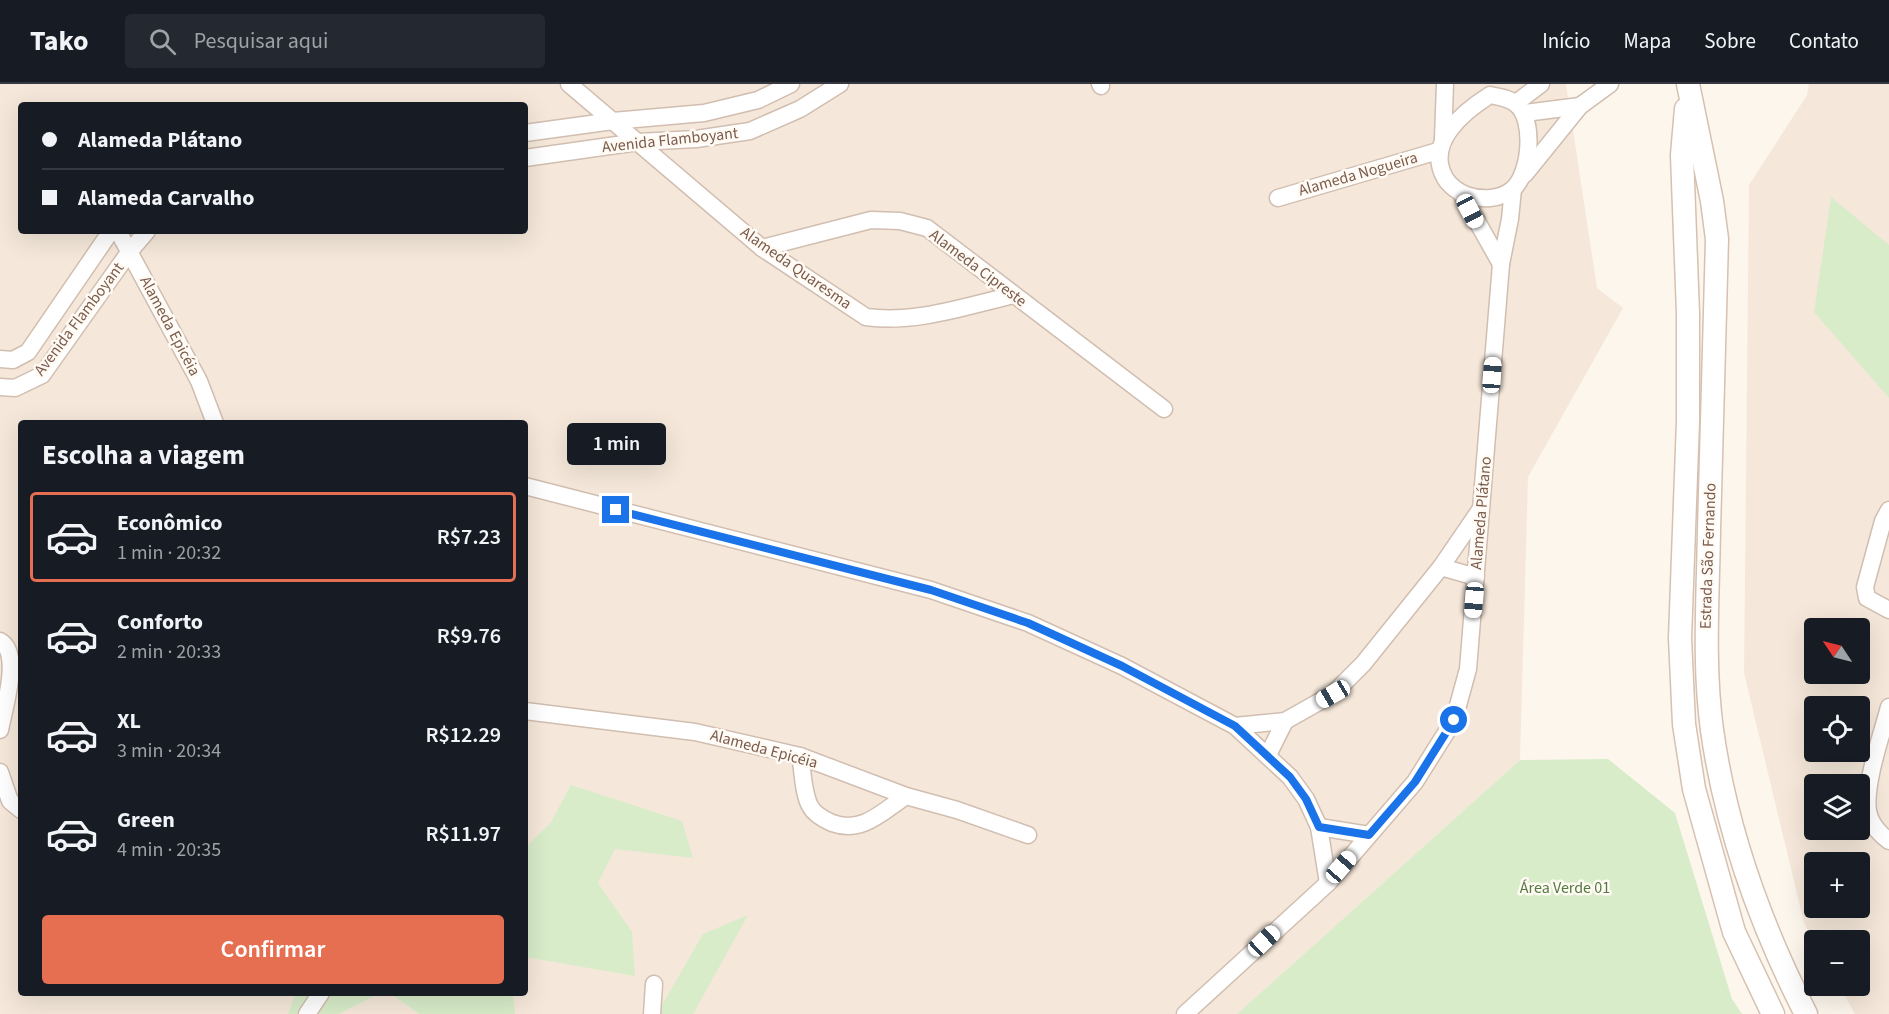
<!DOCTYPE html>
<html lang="pt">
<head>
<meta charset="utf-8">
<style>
  :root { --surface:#171b24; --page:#242831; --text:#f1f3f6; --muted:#9ea1a6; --line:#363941; --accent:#e76f51 }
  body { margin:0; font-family:"Source Sans 3",sans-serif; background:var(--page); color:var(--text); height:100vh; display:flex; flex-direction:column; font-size:22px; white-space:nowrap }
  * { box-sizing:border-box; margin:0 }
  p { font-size:20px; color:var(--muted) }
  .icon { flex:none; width:33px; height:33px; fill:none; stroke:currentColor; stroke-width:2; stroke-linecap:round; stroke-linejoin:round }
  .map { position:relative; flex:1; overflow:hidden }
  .panel { position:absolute; left:18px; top:336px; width:510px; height:576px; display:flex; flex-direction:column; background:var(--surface); border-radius:6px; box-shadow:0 6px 24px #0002 }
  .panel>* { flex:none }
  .banner { position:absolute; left:18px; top:18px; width:510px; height:132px; border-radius:6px; box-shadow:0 6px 24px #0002; display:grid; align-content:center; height:132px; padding:0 24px; background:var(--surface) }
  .needle { width:39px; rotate:305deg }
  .tools { position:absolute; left:1804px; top:534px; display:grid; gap:12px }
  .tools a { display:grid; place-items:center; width:66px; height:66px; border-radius:6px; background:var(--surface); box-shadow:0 6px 24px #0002; font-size:30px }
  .end { position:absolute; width:27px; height:27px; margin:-14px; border:8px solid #1a73e8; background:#fff; box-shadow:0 0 0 3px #fff }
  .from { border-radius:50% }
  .bubble { position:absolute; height:42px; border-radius:6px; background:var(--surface); box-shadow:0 6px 24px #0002; font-size:20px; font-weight:600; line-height:42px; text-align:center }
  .car { position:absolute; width:18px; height:36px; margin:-18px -9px; border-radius:8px; box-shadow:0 0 4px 2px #0007; background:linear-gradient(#fff 24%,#345 0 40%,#fff 0 76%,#345 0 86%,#fff 0) }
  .banner b { display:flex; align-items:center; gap:21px; height:57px; font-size:22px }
  .banner b+b { border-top:2px solid var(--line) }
  .banner i { width:15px; height:15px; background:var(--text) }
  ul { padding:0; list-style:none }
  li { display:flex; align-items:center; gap:18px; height:90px; margin:0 12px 9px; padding:0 12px; border:3px solid transparent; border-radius:6px }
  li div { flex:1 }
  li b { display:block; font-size:22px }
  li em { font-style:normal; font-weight:600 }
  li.selected { border-color:var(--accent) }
  li>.icon { width:54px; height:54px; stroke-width:1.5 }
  h2 { padding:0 24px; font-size:27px; line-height:72px }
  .action { display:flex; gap:12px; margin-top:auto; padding:12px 24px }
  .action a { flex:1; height:69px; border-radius:6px; background:var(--accent); color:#fff; font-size:24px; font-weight:600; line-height:69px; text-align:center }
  header { display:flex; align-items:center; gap:36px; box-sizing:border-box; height:84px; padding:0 30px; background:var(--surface); border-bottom:2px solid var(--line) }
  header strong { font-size:28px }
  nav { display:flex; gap:33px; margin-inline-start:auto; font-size:21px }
  .search { width:420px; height:54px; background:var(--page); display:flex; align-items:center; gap:15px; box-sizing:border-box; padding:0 21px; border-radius:6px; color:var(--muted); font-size:22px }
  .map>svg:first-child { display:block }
  .residential { fill:#f5e8da; fill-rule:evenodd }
  .green { fill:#d8ecc9 }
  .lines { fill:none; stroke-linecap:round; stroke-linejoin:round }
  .minor-casing { stroke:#d1beb0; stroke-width:19 }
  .secondary-casing { stroke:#d6c0b0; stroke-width:25 }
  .minor { stroke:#fff; stroke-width:16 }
  .secondary { stroke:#fff; stroke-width:22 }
  .route { stroke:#1a73e8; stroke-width:8 }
  .labels { text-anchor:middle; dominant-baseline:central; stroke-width:5; stroke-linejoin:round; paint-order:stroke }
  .street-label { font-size:16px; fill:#7a5c4d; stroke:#fffaf3 }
  .park-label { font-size:16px; fill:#537a41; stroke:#fffaf3 }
</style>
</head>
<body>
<header>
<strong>Tako</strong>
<div class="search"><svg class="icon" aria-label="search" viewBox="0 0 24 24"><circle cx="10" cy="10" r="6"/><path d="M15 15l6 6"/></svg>Pesquisar aqui</div>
<nav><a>Início</a><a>Mapa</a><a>Sobre</a><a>Contato</a></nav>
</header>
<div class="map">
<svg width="1889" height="930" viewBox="0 0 1889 930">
  <rect width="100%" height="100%" fill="#fdf6ec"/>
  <g class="residential">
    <path d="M 0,0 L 1566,0 L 1597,204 L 1623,224 L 1528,393 L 1520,676 L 1237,930 L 0,930 ZM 21,21 L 525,21 L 525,147 L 21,147 ZM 21,339 L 525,339 L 525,909 L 21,909 Z"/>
    <path d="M 1809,0 L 1889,0 L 1889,930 L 1855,930 L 1839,902 L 1860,902 L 1860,856 L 1815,856 L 1815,858 L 1804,839 L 1744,589 L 1749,101 L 1807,11 ZM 1815,544 L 1860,544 L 1860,590 L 1815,590 ZM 1815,622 L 1860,622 L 1860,668 L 1815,668 ZM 1815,700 L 1860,700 L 1860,746 L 1815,746 ZM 1815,778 L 1860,778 L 1860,824 L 1815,824 Z"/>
  </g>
  <g class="green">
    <path d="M 1831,113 L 1889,161 L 1889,314 L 1814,228 Z"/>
    <path d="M 1608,675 L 1675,729 L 1732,915 L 1742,930 L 1237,930 L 1520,676 Z"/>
    <path d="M 571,701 L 682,737 L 693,774 L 615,765 L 598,799 L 632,848 L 635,892 L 525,873 L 525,764 L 551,738 Z"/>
    <path d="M 748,831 L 693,930 L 657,930 L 703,850 Z"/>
    <path d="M 296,909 L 380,909 L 339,930 L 288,930 Z"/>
    <path d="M 390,909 L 513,909 L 515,930 L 419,930 Z"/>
  </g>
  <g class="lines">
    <g class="minor-casing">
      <g id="minor">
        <path d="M 569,0 L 762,164 L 866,233 C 915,240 966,222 1014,211"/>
        <path d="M 1100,0 L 1101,2"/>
        <path d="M 1490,11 C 1499,13 1509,14 1516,20 C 1535,34 1531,89 1513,105 C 1500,116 1481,116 1466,111 C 1458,108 1449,101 1445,94 C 1425,59 1463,28 1490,11 Z"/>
        <path d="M 1516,19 L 1541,0"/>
        <path d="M 1525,29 L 1580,22"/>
        <path d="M 525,49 L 613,37 L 704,29 L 758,16 L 791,0"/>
        <path d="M 1443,55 L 1445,0"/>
        <path d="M 525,74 L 638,58 L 696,55 L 750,47 L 800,25 L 840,0"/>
        <path d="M 1525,90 L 1580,22 L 1610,0"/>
        <path d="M 1461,109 L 1501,180"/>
        <path d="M 1278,114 L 1438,67"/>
        <path d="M 118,147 L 199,297 L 215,339"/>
        <path d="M 762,164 L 871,136 L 900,137 L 927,144 L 1164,325"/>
        <path d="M 0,275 L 13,276 L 28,268 L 111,147"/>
        <path d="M 0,303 L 15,304 L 42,291 L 130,167 L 147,147"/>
        <path d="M 525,402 L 931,506 L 1028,539 L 1122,582 L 1235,642 L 1290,693 L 1306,715 L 1319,743 L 1328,799"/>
        <path d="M 1889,426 L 1883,437 L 1865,503 L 1867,514 L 1889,526"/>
        <path d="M 1441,483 L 1476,493"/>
        <path d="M 0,557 C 22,569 4,624 0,646"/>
        <path d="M 1889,623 C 1882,650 1864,700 1868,727 C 1870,740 1880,750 1889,757"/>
        <path d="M 525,627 L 695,648 L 800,672 L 906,712 L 957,726 L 1028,751"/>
        <path d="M 1235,642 L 1285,637 L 1333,610 L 1363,580 L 1441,483 L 1480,426"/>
        <path d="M 1268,671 L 1285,637"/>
        <path d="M 800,672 C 803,687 803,709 810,722 C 814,730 823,735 832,739 C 862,750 882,728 906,712"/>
        <path d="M 0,688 L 10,717 L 21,726"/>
        <path d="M 1319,743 L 1369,751"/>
        <path d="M 307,930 L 321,909"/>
        <path d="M 652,930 L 654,900"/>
        <path d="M 1185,930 L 1328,799 L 1415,698 L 1454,636 L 1468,585 L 1501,180 L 1510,135 L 1513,105"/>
      </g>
    </g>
    <g class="secondary-casing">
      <g id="secondary">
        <path d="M 1688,0 L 1712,117 L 1717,155 C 1714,252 1712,349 1709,446 C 1708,513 1703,580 1712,646 C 1726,745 1761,842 1806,930"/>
        <path d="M 1686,25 L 1682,71 L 1688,229 L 1688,337 L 1680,554 L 1684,640 L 1694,705 L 1734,848 L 1773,930"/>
      </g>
    </g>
    <use href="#minor" class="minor"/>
    <use href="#secondary" class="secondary"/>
  </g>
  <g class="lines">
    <path class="route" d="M 616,426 L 931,506 L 1028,539 L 1122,582 L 1235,642 L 1290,693 L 1306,715 L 1319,743 L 1369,751 L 1415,698 L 1454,636"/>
  </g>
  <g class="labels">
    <g class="street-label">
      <text transform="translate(670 56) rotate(-6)">Avenida Flamboyant</text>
      <text transform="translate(1358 90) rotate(-16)">Alameda Nogueira</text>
      <text transform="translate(796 184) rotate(35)">Alameda Quaresma</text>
      <text transform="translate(978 184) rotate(37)">Alameda Cipreste</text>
      <text transform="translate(79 235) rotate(-53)">Avenida Flamboyant</text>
      <text transform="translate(170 242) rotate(62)">Alameda Epicéia</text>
      <text transform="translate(1481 429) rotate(-85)">Alameda Plátano</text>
      <text transform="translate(1708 472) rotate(-88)">Estrada São Fernando</text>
      <text transform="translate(764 665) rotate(15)">Alameda Epicéia</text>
    </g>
    <g class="park-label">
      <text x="1565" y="804">Área Verde 01</text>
    </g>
  </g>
</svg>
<div class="tools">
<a><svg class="needle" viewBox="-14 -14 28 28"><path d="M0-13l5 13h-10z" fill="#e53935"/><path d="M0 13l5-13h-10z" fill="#9ea1a6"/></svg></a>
<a><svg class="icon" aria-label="locate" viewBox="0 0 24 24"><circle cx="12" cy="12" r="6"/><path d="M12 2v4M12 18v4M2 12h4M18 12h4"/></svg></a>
<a><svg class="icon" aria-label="layers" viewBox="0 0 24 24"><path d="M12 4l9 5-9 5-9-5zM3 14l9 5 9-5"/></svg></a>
<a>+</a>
<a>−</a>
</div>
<i class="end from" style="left:1454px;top:636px"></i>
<i class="end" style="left:616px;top:426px"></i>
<div class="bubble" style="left:567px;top:339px;width:99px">1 min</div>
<i class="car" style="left:1470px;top:127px;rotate:152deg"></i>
<i class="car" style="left:1492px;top:291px;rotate:4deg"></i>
<i class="car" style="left:1474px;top:516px;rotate:185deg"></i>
<i class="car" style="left:1333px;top:610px;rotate:240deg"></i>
<i class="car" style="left:1341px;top:783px;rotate:41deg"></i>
<i class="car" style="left:1264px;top:857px;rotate:47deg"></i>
<div class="banner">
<b><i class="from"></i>Alameda Plátano</b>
<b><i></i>Alameda Carvalho</b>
</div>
<section class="panel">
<h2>Escolha a viagem</h2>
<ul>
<li class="selected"><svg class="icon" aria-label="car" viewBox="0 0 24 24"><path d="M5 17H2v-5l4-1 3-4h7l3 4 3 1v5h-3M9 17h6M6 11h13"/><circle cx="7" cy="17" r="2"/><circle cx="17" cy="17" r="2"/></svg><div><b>Econômico</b><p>1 min · 20:32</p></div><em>R$7.23</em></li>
<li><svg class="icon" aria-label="car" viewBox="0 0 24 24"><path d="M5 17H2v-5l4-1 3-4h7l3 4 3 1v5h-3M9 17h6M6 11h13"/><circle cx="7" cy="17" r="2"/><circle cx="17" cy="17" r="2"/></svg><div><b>Conforto</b><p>2 min · 20:33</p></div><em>R$9.76</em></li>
<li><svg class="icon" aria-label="car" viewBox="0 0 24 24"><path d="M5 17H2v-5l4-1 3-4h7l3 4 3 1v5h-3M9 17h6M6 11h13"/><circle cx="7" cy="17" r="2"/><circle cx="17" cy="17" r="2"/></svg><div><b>XL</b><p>3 min · 20:34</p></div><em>R$12.29</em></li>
<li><svg class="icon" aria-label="car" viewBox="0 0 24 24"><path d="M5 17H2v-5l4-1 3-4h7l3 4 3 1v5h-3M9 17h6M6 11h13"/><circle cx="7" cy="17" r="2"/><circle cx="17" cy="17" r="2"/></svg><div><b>Green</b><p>4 min · 20:35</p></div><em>R$11.97</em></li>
</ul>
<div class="action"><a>Confirmar</a></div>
</section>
</div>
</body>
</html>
